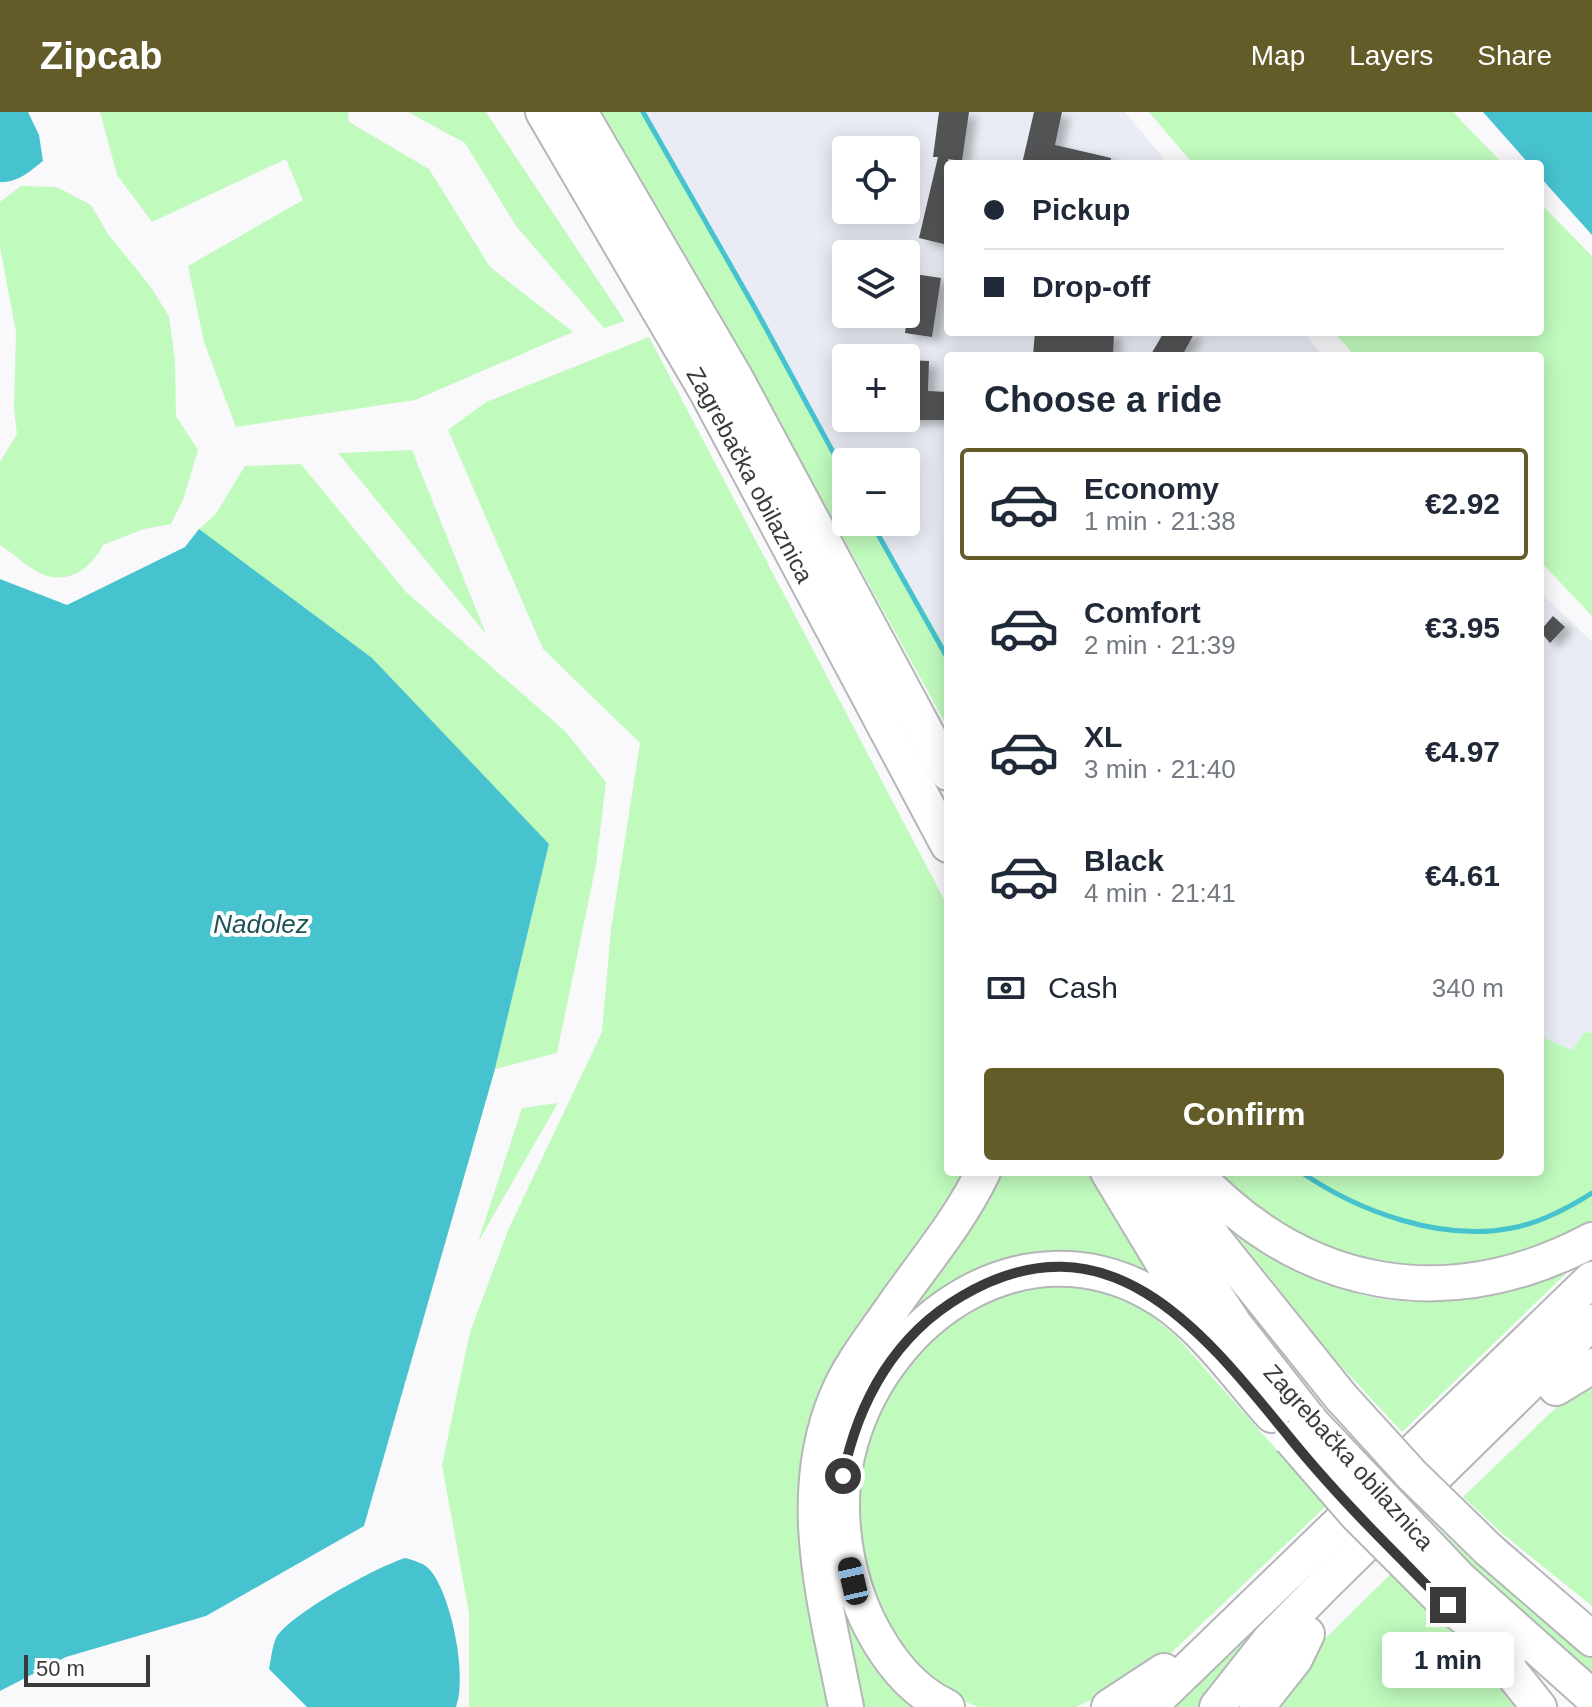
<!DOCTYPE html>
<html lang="en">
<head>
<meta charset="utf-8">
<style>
  :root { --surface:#fff; --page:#f6f6f7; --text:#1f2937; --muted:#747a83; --line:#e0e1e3; --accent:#635b28 }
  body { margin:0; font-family:Helvetica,sans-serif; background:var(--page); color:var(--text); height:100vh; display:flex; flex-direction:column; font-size:30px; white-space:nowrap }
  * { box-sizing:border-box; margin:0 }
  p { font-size:26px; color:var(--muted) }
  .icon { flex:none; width:44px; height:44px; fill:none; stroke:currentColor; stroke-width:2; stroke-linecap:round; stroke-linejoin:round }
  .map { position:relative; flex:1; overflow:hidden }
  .drawer { position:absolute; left:944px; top:240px; width:600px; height:824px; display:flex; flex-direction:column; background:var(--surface); border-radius:8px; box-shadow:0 4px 20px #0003 }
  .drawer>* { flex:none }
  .banner { position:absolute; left:944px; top:48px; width:600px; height:176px; border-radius:8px; box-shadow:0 4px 20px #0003; display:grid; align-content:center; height:176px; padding:0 40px; background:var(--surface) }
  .tools { position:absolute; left:832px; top:24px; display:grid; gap:16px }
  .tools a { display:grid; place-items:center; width:88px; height:88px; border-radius:8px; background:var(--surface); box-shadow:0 4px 20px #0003; font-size:40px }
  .scale { position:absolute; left:24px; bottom:20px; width:126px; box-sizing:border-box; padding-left:8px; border:4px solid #3a3a3b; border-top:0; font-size:22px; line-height:28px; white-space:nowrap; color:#3a3a3b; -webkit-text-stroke:6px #fff; paint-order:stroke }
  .end { position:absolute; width:36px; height:36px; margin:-18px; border:10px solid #3a3a3b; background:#fff; box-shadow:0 0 0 4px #fff }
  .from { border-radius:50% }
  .bubble { position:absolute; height:56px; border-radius:8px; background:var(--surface); box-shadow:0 4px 20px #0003; font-size:26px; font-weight:700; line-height:56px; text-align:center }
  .car { position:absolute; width:24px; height:48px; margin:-24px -12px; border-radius:10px; box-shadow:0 0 6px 2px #0007; background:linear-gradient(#222 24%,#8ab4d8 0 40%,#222 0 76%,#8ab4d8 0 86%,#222 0) }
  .banner b { display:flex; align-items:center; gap:28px; height:76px; font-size:30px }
  .banner b+b { border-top:2px solid var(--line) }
  .banner i { width:20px; height:20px; background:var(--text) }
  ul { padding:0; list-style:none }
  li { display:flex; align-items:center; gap:24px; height:112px; margin:0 16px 12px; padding:0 24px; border:4px solid transparent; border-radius:8px }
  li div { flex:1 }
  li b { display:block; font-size:30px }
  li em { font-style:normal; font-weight:700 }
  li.on { border-color:var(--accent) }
  li>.icon { width:72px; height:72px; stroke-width:1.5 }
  h2 { padding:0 40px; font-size:36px; line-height:96px }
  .pay { display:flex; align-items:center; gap:20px; height:88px; padding:0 40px; font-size:30px }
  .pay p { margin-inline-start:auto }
  .action { display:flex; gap:16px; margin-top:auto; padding:16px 40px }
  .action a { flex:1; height:92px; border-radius:8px; background:var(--accent); color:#fff; font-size:32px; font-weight:700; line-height:92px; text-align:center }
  header { display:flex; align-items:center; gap:48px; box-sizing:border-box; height:112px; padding:0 40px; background:var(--accent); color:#fff }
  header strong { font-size:38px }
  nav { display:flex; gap:44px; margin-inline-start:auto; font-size:28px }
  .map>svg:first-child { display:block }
  .built { fill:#e9ecf4; fill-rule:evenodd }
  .green { fill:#c0fabd }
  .water { fill:#46c3cf }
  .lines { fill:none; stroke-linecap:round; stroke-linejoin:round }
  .stream { stroke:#46c3cf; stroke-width:5 }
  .building { fill:#515254; filter:url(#shadow) }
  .highway-casing { stroke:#b5b6b8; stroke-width:38 }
  .highway { stroke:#fff; stroke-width:34 }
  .highway-bridge-casing { stroke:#b5b6b8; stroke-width:38; stroke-linecap:butt }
  .highway-bridge { stroke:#fff; stroke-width:34 }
  .route { stroke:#3a3a3b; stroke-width:10 }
  .labels { text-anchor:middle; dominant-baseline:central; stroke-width:8; stroke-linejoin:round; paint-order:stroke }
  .street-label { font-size:24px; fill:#3a3a3b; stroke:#fff }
  .water-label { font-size:26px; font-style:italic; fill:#1c5156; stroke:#fff }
</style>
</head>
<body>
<header>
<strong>Zipcab</strong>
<nav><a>Map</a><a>Layers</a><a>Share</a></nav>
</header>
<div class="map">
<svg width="1592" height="1595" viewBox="0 0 1592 1595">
  <defs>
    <filter id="shadow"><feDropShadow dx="8" dy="5" stdDeviation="4" flood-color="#0004"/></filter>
  </defs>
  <rect width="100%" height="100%" fill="#f9f9fc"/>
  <g class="built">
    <path d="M 642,0 L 1125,0 L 1168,52 L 948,52 L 948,220 L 1304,220 L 1323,244 L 948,244 L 948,540 L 873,410 L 906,410 L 906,350 L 846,350 L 846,363 ZM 846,38 L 906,38 L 906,98 L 846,98 ZM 846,142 L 906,142 L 906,202 L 846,202 ZM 846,246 L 906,246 L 906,306 L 846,306 Z"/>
    <path d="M 1540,480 L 1592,530 L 1592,920 L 1584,921 L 1572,938 L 1540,924 Z"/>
  </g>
  <g class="green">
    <path d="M 100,0 L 348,0 L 349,10 L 429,57 L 490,155 L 573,220 L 415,288 L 236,315 L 204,230 L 188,154 L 303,88 L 286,47 L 152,110 L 117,63 Z"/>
    <path d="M 408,0 L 486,0 L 625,209 L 604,216 L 516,114 L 465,31 Z"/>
    <path d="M 602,0 L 642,0 L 655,18 L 846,363 L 846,410 L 873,410 L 948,540 L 948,616 L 716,195 Z"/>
    <path d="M 1149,0 L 1453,0 L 1503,52 L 1193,52 Z"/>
    <path d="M 21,74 L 57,75 L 91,93 L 108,122 L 150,174 L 169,204 L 175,249 L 176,304 L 198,338 L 183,388 L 171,412 L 144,417 L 103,433 C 93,453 73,471 48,464 C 32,460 14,442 0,433 L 0,350 L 17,322 L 14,296 L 16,220 L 0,135 L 0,90 Z"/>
    <path d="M 1540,91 L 1592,144 L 1592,504 L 1540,449 L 1540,244 L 1355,244 L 1334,220 L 1540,220 Z"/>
    <path d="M 649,225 L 948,795 L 948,1060 L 965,1060 L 956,1082 L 833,1266 L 834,1595 L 469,1595 L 469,1501 L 442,1353 L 470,1220 L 509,1116 L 602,920 L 611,817 L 640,631 L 543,537 L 448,318 L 486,290 Z"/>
    <path d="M 412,338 L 486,522 L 338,341 Z"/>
    <path d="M 301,352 L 406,480 L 565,619 L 606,670 L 596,753 L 557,941 L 495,957 L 549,732 L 199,417 L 215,403 L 245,354 Z"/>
    <path d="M 1592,920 L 1592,1117 L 1453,1162 L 1343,1151 L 1205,1060 L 1540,1060 L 1540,924 L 1572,938 L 1584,921 Z"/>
    <path d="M 558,991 L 478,1130 L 522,996 Z"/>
    <path d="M 997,1060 L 1093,1060 L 1176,1189 L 1136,1164 L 946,1181 L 857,1278 Z"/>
    <path d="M 1231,1117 C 1301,1170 1381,1203 1471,1185 C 1509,1177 1545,1161 1581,1147 L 1402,1320 L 1327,1239 Z"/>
    <path d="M 1043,1172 L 1077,1172 L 1134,1190 L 1176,1224 L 1326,1394 L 1169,1543 L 1128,1571 L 1076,1595 L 978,1595 L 952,1584 L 894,1535 L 856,1435 L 857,1358 L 879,1293 L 928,1225 L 978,1190 Z"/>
    <path d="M 1592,1261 L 1592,1494 L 1504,1423 L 1463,1385 Z"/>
    <path d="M 1435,1413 L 1485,1460 L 1592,1544 L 1592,1570 L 1429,1418 Z"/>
    <path d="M 830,1422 L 923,1595 L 858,1595 Z"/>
    <path d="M 1350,1423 L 1197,1595 L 1170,1595 Z"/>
    <path d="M 1392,1461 L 1475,1542 L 1522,1595 L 1268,1595 L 1308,1543 Z"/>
  </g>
  <g class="water">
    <path d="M 0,0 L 28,0 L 39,23 L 43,49 C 30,59 18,71 0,70 Z"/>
    <path d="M 1483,0 L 1592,0 L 1592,123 L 1540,65 L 1540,52 L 1529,52 Z"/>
    <path d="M 199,417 L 372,546 L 549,732 L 495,957 L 364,1414 L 206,1504 L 66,1545 L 0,1579 L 0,467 L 67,493 L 185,435 Z"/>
    <path d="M 405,1446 C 413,1448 423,1451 428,1456 C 451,1478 468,1566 456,1595 L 307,1595 L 269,1557 C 271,1548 272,1535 276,1526 C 291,1501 377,1455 405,1446 Z"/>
  </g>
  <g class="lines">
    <g class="stream">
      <path d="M 643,0 L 756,198 L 846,364"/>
      <path d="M 871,410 L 948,547"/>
      <path d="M 1301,1060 C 1359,1100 1442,1130 1512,1116 C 1540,1111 1568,1096 1592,1081"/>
    </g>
  </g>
  <g class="building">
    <path d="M 939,0 L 969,0 L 962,49 L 948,47 L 948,133 L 919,126 L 938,45 L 933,45 Z"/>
    <path d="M 1034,0 L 1062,0 L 1055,33 L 1111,46 L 1111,52 L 1022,52 Z"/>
    <path d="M 914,162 L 941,166 L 932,225 L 905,221 Z"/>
    <path d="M 1035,220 L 1114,220 L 1113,244 L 1033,244 Z"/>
    <path d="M 1164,220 L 1195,220 L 1182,244 L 1150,244 Z"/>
    <path d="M 906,248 L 929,249 L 928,279 L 948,280 L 948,308 L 906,308 Z"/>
    <path d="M 1553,504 L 1565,515 L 1550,531 L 1540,519 Z"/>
  </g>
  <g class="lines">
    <g class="highway-casing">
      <g id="highway">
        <path id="s1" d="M 543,0 L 708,282 L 948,733"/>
        <path d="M 580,0 L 735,265 L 948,661"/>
        <path d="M 1108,1060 L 1172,1166 L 1200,1205"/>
        <path d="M 1135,1060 L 1235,1213 L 1312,1311"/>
        <path d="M 1170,1060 L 1215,1128 L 1341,1285"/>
        <path d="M 1194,1060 C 1305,1179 1448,1204 1592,1128"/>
        <path d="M 1556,1276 L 1592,1254"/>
        <path d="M 1489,1438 L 1592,1527"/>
        <path d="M 1460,1467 L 1592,1585"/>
        <path d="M 1441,1487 L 1510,1541"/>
        <path d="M 1482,1532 L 1507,1555 L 1539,1595"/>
        <path d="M 846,1595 C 826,1493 794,1385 837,1284 C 850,1252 876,1220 895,1192 C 926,1148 960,1108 983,1060"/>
        <path d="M 947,1595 C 910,1578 884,1542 867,1507 C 842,1453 834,1386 851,1329 C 888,1203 1023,1112 1148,1180 C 1198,1206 1235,1262 1272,1303"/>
        <path d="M 1109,1595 L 1164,1559"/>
        <path d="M 1149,1595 L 1592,1167"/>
        <path d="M 1217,1595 L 1269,1529 L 1326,1471 L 1592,1210"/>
        <path d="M 1257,1595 L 1295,1547 L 1307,1522"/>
      </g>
    </g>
    <use href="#highway" class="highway"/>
    <g class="highway-bridge-casing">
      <g id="highway-bridge">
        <path d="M 1341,1285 L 1412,1363 L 1489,1438"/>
        <path d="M 1312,1311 L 1460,1467"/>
        <path d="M 1291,1327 L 1357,1403 L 1441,1487"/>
      </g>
    </g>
    <use href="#highway-bridge" class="highway-bridge"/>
  </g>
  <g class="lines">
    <path class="route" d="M 843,1364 C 858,1289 895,1223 962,1184 C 1110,1097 1205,1222 1290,1326 C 1324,1368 1362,1408 1400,1446 C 1416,1462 1431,1479 1448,1493"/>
  </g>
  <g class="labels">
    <g class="street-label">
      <text stroke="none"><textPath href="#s1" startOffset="418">Zagrebačka obilaznica</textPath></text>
      <text transform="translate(1349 1345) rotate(48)">Zagrebačka obilaznica</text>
    </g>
    <g class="water-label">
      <text x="261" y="812">Nadolez</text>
    </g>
  </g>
</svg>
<div class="tools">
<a><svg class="icon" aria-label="locate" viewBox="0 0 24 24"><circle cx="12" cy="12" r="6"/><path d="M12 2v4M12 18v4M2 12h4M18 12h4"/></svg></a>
<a><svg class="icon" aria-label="layers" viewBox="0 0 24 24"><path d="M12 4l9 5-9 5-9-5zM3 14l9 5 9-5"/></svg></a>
<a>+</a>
<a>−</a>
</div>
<div class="scale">50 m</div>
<i class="end from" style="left:843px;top:1364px"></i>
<i class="end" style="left:1448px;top:1493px"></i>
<div class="bubble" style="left:1382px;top:1520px;width:132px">1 min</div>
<i class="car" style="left:853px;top:1469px;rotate:347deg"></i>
<div class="banner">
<b><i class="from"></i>Pickup</b>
<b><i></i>Drop-off</b>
</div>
<section class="drawer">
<h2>Choose a ride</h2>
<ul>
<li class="on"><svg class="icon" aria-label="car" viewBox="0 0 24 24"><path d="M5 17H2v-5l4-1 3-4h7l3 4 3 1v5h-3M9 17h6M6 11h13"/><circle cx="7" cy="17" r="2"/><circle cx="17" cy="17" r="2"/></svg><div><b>Economy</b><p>1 min · 21:38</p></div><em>€2.92</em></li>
<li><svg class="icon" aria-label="car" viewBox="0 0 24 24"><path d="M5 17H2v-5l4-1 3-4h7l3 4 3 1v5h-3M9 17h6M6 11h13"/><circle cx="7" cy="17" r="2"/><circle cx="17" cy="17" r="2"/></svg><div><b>Comfort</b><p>2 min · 21:39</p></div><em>€3.95</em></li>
<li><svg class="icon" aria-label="car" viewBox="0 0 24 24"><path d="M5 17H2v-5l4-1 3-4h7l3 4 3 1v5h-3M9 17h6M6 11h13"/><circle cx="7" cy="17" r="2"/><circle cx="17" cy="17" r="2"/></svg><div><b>XL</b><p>3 min · 21:40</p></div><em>€4.97</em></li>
<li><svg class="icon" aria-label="car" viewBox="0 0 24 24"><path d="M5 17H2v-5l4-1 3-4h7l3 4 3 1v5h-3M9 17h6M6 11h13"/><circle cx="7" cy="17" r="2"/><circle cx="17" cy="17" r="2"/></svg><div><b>Black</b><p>4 min · 21:41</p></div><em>€4.61</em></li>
</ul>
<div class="pay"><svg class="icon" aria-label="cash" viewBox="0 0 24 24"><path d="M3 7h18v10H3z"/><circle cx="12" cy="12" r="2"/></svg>Cash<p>340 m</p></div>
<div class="action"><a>Confirm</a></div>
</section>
</div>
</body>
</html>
